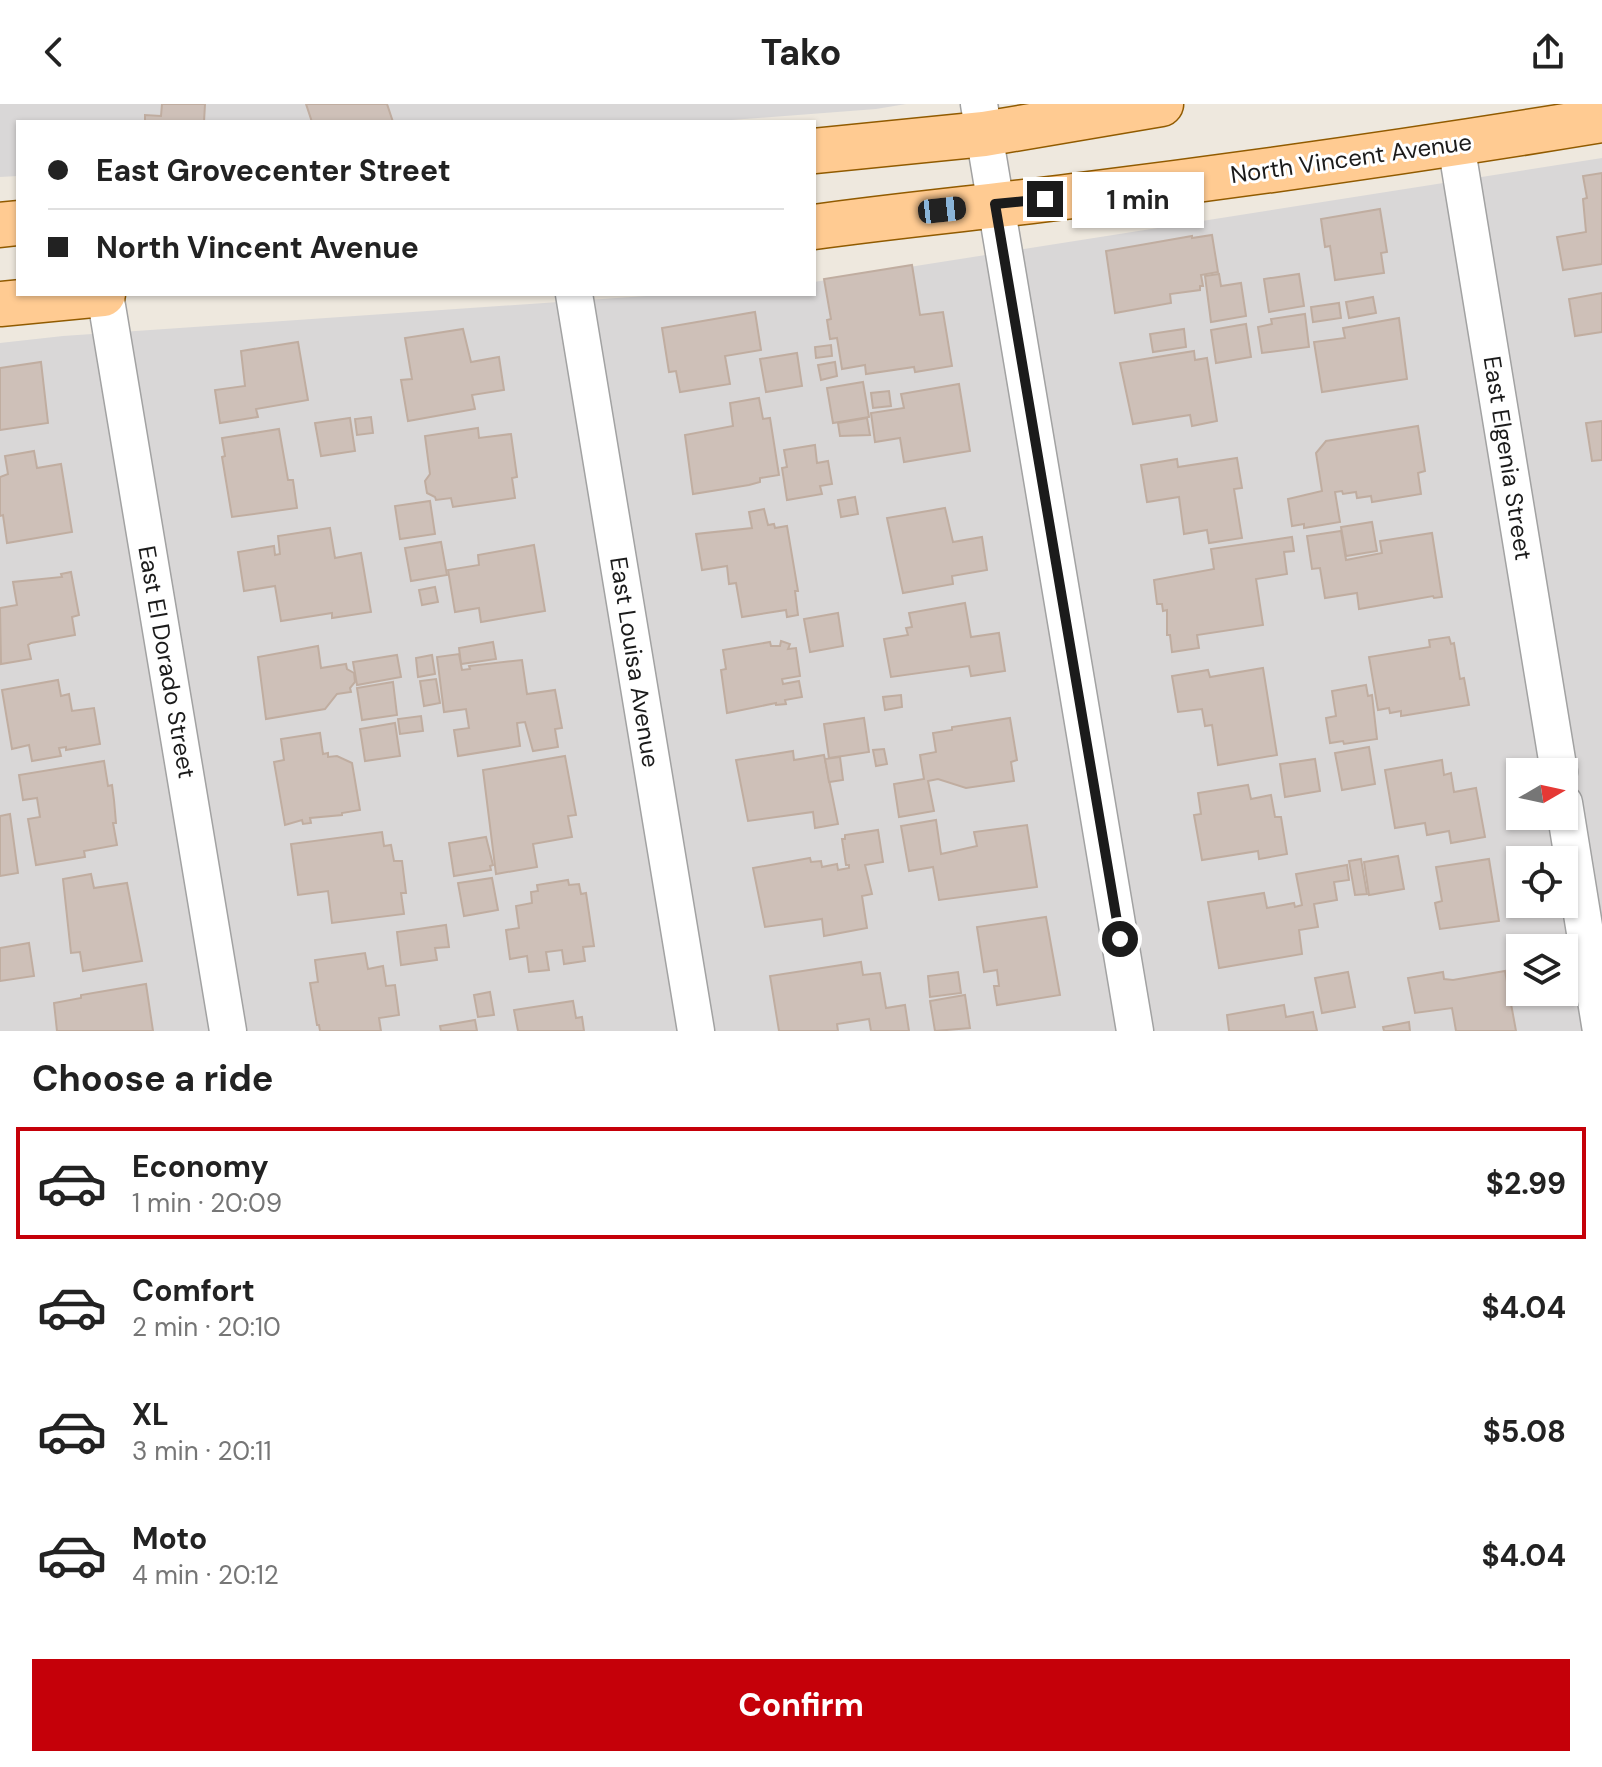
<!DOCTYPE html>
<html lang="en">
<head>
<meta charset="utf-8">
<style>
  :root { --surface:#fff; --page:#f2f2f2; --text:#222; --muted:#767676; --line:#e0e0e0; --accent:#c50009 }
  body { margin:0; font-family:"DM Sans",sans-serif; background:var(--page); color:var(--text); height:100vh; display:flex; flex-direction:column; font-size:30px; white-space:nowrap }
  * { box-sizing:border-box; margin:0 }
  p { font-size:26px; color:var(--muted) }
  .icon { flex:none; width:44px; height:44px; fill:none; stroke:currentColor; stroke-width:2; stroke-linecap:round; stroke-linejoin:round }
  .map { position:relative; height:927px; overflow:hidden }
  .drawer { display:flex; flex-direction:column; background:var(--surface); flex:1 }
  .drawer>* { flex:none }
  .top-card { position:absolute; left:16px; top:16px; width:800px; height:176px; border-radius:0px; box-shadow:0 2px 6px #0004; display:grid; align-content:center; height:176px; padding:0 32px; background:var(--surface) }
  .needle { width:52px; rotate:81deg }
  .controls { position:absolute; left:1506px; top:654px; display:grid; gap:16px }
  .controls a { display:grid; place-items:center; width:72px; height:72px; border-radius:0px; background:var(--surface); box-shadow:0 2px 6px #0004; font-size:40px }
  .end { position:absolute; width:36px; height:36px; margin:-18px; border:10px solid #1b1b1b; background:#fff; box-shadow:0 0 0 4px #fff }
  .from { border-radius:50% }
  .bubble { position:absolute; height:56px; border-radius:0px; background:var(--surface); box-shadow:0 2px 6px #0004; font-size:26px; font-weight:700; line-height:56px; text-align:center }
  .car { position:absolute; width:24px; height:48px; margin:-24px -12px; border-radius:10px; box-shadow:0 0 6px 2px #0007; background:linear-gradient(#222 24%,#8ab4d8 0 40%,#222 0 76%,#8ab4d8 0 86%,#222 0) }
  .top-card b { display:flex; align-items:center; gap:28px; height:76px; font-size:30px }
  .top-card b+b { border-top:2px solid var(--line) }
  .top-card i { width:20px; height:20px; background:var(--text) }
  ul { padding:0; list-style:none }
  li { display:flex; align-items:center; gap:24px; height:112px; margin:0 16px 12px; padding:0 16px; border:4px solid transparent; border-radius:0px }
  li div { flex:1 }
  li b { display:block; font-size:30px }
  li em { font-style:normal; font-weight:700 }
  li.current { border-color:var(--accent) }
  li>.icon { width:72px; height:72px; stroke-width:1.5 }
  h2 { padding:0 32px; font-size:36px; line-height:96px }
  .cta { display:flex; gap:16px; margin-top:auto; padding:16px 32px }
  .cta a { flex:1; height:92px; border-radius:0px; background:var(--accent); color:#fff; font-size:32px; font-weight:700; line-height:92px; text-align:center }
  header { display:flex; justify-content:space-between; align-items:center; height:104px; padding:0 32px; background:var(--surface); font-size:36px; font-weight:700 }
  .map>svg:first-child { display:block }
  .residential { fill:#d9d7d7; fill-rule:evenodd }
  .building { fill:#cec0b8; stroke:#c0ada0; stroke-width:2 }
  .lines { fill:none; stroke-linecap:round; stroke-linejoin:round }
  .minor-casing { stroke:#a2a2a2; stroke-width:39 }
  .primary-casing { stroke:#915b00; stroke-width:47 }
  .minor { stroke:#fff; stroke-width:36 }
  .primary { stroke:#ffcb92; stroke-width:44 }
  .route { stroke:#1b1b1b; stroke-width:10 }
  .labels { text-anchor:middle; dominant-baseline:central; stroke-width:6; stroke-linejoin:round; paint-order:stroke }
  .street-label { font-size:24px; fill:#1b1b1b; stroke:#fff }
</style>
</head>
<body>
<header><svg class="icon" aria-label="back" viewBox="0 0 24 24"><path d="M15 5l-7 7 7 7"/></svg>Tako<svg class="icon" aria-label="share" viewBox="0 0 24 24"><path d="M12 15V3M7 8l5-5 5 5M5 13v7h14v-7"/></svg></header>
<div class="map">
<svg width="1602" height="927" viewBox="0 0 1602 927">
  <rect width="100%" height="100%" fill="#eee8de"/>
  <g class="residential">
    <path d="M 0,0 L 906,0 L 876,5 L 706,18 L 18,18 L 18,72 L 0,73 Z"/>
    <path d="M 1602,54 L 1602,927 L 0,927 L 0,239 L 63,232 L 675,190 L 814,190 L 814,178 ZM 1520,668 L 1564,668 L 1564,712 L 1520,712 ZM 1520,756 L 1564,756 L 1564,800 L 1520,800 ZM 1520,844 L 1564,844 L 1564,888 L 1520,888 Z"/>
  </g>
  <g class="building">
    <path d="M 162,0 L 205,0 L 204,18 L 145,18 L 145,11 L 161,12 Z"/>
    <path d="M 306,0 L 387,0 L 393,18 L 312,18 Z"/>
    <path d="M 1602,69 L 1602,160 L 1563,166 L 1557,133 L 1586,128 L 1583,95 L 1587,94 L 1583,72 Z"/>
    <path d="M 1380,105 L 1387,148 L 1381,149 L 1384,169 L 1335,176 L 1330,142 L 1325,143 L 1321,115 Z"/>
    <path d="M 1212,131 L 1218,168 L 1201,171 L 1203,182 L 1200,182 L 1200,186 L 1170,190 L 1171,199 L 1115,209 L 1106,147 L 1192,132 L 1192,134 Z"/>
    <path d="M 912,161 L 920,211 L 943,208 L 952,262 L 915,268 L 914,263 L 866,270 L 865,261 L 842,265 L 837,234 L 830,235 L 827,216 L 831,215 L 824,175 Z"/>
    <path d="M 1219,170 L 1221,182 L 1241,179 L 1246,212 L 1211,218 L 1205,172 Z"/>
    <path d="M 1299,170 L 1304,202 L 1269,208 L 1264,175 Z"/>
    <path d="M 1602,189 L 1602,228 L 1575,232 L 1569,195 Z"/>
    <path d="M 1373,193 L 1376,209 L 1349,214 L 1346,198 Z"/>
    <path d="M 1339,199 L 1341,214 L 1313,218 L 1311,203 Z"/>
    <path d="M 755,208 L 761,246 L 725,252 L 730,280 L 680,288 L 676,267 L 669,268 L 662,224 Z"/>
    <path d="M 1305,210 L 1309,243 L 1262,249 L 1258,223 L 1272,220 L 1271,215 Z"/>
    <path d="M 1399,214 L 1407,275 L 1322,288 L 1314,238 L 1345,234 L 1343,224 Z"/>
    <path d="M 1246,220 L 1251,253 L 1216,259 L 1211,226 Z"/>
    <path d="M 463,225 L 471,258 L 499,253 L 504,286 L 472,291 L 475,305 L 408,317 L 401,276 L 412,275 L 405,234 Z"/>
    <path d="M 1184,225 L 1186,243 L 1153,248 L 1150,230 Z"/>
    <path d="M 298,238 L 308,296 L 256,305 L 258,313 L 220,319 L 215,286 L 245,282 L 241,247 Z"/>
    <path d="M 831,241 L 832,252 L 816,254 L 815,243 Z"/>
    <path d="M 1194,247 L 1195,256 L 1207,254 L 1217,317 L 1192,322 L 1190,311 L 1133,320 L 1120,259 Z"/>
    <path d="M 797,249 L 802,282 L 766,288 L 760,255 Z"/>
    <path d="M 41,258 L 48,319 L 0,326 L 0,264 Z"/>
    <path d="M 835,258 L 837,272 L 821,276 L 818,261 Z"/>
    <path d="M 863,278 L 869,313 L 833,319 L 827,284 Z"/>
    <path d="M 959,280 L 970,347 L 904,358 L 900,334 L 875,338 L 871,309 L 904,304 L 901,290 Z"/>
    <path d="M 889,287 L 891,302 L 873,304 L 871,289 Z"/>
    <path d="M 759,294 L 763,315 L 770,314 L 779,371 L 760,374 L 760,378 L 749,381 L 693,390 L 685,331 L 733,322 L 730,299 Z"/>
    <path d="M 371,313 L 373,329 L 357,331 L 355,315 Z"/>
    <path d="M 350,314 L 355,347 L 321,352 L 315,319 Z"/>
    <path d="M 867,314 L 870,331 L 840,332 L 838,319 Z"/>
    <path d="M 1602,317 L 1602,356 L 1592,357 L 1586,319 Z"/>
    <path d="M 1418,322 L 1425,367 L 1418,369 L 1421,390 L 1372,398 L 1371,392 L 1357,394 L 1356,388 L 1343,390 L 1342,387 L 1335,388 L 1340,418 L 1304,424 L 1304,420 L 1292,422 L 1288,395 L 1322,387 L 1316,349 L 1326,337 Z"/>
    <path d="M 478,324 L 479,334 L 511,330 L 517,373 L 512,374 L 515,394 L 453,403 L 451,394 L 436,396 L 435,393 L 427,389 L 425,377 L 430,370 L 425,332 Z"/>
    <path d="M 279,325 L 288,376 L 293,376 L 297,404 L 232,413 L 222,353 L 225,352 L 222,334 Z"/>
    <path d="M 815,341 L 817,359 L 828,357 L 832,380 L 820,382 L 822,390 L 787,396 L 782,364 L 787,363 L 784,346 Z"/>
    <path d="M 34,347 L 37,364 L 61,360 L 72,428 L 7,439 L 3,411 L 0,412 L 0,373 L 8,370 L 5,352 Z"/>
    <path d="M 1237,354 L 1242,384 L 1234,385 L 1242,434 L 1209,439 L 1207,426 L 1184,430 L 1179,393 L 1147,398 L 1141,361 L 1177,355 L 1178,363 Z"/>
    <path d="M 855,393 L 858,410 L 841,413 L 838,396 Z"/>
    <path d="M 430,397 L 435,430 L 400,435 L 395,402 Z"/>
    <path d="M 945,404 L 953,438 L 982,433 L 987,466 L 952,472 L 953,480 L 903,489 L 887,414 Z"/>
    <path d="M 764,405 L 768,421 L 774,420 L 775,424 L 787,422 L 798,487 L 795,487 L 798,511 L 787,513 L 786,506 L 742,513 L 736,479 L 729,480 L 727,462 L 702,466 L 696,430 L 752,424 L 749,408 Z"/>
    <path d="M 1372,418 L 1377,447 L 1346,452 L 1341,423 Z"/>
    <path d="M 330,424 L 335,454 L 361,449 L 371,508 L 332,514 L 332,509 L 281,517 L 275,482 L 244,487 L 238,448 L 274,442 L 275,451 L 280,450 L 278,432 Z"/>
    <path d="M 1341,427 L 1346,456 L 1382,449 L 1380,437 L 1432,429 L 1442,493 L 1434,494 L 1433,492 L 1359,505 L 1357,489 L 1325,494 L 1320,464 L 1312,465 L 1307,432 Z"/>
    <path d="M 1292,433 L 1294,447 L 1284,448 L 1287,470 L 1256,475 L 1263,521 L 1197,531 L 1199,544 L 1172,548 L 1170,531 L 1167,531 L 1167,506 L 1163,507 L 1162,500 L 1157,500 L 1154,476 L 1214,465 L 1211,445 Z"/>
    <path d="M 441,438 L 447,471 L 411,477 L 405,444 Z"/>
    <path d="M 534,441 L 545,507 L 481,518 L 479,504 L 455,508 L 448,466 L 479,461 L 478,451 Z"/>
    <path d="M 71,468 L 79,511 L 72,513 L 75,531 L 31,539 L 28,541 L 31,555 L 1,560 L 0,504 L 17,501 L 13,478 L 62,473 L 61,470 Z"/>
    <path d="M 435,483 L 438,498 L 422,501 L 419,486 Z"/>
    <path d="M 965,499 L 971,533 L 999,529 L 1005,567 L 971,572 L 969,562 L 891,573 L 884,535 L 908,531 L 906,524 L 912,523 L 909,509 Z"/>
    <path d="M 838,509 L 843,542 L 810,548 L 804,515 Z"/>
    <path d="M 1449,533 L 1451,540 L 1454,539 L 1460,575 L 1464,574 L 1469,601 L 1401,612 L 1401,607 L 1390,609 L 1389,604 L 1378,606 L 1369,553 L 1430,543 L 1429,536 Z"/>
    <path d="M 781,537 L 790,540 L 788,545 L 796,544 L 800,572 L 782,575 L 783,580 L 799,577 L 802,593 L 785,596 L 786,600 L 776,601 L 776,599 L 727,609 L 721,566 L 726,565 L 723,546 L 770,538 L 771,542 L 780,542 Z"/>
    <path d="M 493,538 L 496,555 L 461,560 L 459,544 Z"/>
    <path d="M 318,542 L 321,564 L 346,560 L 347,565 L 354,569 L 355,578 L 350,584 L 351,588 L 337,590 L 325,605 L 266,615 L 258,553 Z"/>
    <path d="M 459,550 L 462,566 L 470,565 L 469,562 L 522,556 L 527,590 L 555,586 L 562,624 L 555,625 L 558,643 L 533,647 L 525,618 L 517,619 L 520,642 L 458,652 L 454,626 L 469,624 L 466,605 L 444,608 L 437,553 Z"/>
    <path d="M 397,551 L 401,573 L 357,581 L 353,558 Z"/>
    <path d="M 432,551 L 435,570 L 418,573 L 416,554 Z"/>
    <path d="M 1263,564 L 1277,651 L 1218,661 L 1212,621 L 1205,622 L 1202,605 L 1178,608 L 1172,572 L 1208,566 L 1210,573 Z"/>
    <path d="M 436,575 L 440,599 L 424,602 L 420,577 Z"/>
    <path d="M 58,576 L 61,592 L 69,590 L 72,607 L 94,604 L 100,640 L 66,646 L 66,643 L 59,644 L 61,652 L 32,657 L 29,641 L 12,645 L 2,586 Z"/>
    <path d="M 393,578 L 397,611 L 362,616 L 357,584 Z"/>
    <path d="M 1366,581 L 1368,592 L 1372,591 L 1377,635 L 1344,640 L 1343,637 L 1330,639 L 1326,614 L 1336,612 L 1332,587 Z"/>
    <path d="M 901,591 L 902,603 L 885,606 L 883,593 Z"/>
    <path d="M 421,612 L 423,627 L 400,630 L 398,615 Z"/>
    <path d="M 864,614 L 869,648 L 829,654 L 824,620 Z"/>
    <path d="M 1010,614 L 1017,656 L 1011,658 L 1014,677 L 966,684 L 938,675 L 928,677 L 934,707 L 899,713 L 894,680 L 924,675 L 920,651 L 936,648 L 933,629 L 952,626 L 952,623 Z"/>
    <path d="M 395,619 L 400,652 L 365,657 L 360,625 Z"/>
    <path d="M 320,629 L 323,650 L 328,649 L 328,653 L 337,652 L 352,659 L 360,706 L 342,709 L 342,711 L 310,714 L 311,719 L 303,720 L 302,716 L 285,721 L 274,658 L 284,656 L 281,635 Z"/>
    <path d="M 1369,643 L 1375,680 L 1342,686 L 1335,649 Z"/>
    <path d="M 884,645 L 887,660 L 876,662 L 873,646 Z"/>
    <path d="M 793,647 L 794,656 L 824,651 L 838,720 L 815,724 L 813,708 L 748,717 L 736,656 Z"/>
    <path d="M 565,652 L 576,711 L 568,712 L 572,733 L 533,740 L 537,763 L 496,770 L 483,666 Z"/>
    <path d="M 840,653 L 843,676 L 829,678 L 825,655 Z"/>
    <path d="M 1315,655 L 1320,687 L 1285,693 L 1280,660 Z"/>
    <path d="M 1442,656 L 1444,671 L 1451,669 L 1454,688 L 1476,684 L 1485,733 L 1451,739 L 1449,727 L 1427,731 L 1425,719 L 1395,724 L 1385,666 Z"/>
    <path d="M 104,657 L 108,682 L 112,681 L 114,696 L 116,719 L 113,719 L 117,741 L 84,747 L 85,753 L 36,761 L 28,715 L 40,713 L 37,694 L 23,696 L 19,671 Z"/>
    <path d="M 1248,681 L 1251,695 L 1271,691 L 1275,713 L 1281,713 L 1287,750 L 1259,755 L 1258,747 L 1202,756 L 1194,711 L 1201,710 L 1198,689 Z"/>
    <path d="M 10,710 L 18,769 L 0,772 L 0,712 Z"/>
    <path d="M 936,716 L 941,750 L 977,742 L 974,728 L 1027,721 L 1037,783 L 939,796 L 933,763 L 909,767 L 901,722 Z"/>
    <path d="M 878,726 L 883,758 L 865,761 L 872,790 L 862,792 L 867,824 L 824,832 L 822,815 L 765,823 L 753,764 L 810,754 L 811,758 L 821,757 L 822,763 L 837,760 L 838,766 L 849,764 L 849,761 L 846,761 L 842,735 L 845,735 L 845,731 Z"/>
    <path d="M 382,728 L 384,742 L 391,741 L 394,757 L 402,757 L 406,789 L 401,789 L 404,810 L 332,819 L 328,787 L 298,791 L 291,740 Z"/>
    <path d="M 486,733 L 493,761 L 490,762 L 491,766 L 454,772 L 449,739 Z"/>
    <path d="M 1398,752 L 1404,785 L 1369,791 L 1364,758 Z"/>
    <path d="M 1361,755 L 1367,790 L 1355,791 L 1349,757 Z"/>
    <path d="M 1489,755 L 1499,817 L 1440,825 L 1435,799 L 1442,797 L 1436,763 Z"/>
    <path d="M 1347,761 L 1349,776 L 1334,778 L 1337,796 L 1314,800 L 1318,823 L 1299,826 L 1302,850 L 1219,864 L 1208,798 L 1264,789 L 1267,804 L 1294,799 L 1295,803 L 1302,801 L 1296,770 Z"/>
    <path d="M 91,770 L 94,784 L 127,779 L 142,857 L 83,867 L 80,848 L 71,849 L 63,775 Z"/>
    <path d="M 492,774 L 498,806 L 464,812 L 458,779 Z"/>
    <path d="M 568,776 L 569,781 L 579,780 L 581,790 L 586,789 L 594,842 L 583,843 L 585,857 L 564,860 L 562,846 L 546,848 L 549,866 L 529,868 L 527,852 L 510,855 L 506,826 L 519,824 L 516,802 L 532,799 L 531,788 L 538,787 L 537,781 Z"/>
    <path d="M 1046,813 L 1060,891 L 997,901 L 994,882 L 999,882 L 997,866 L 984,868 L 977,823 Z"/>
    <path d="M 446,821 L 449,843 L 435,844 L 437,856 L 401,861 L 397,828 Z"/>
    <path d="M 29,839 L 34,872 L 0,877 L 0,844 Z"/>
    <path d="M 365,849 L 368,865 L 383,862 L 386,882 L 395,881 L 399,911 L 379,914 L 381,927 L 320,927 L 319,921 L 317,921 L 310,879 L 318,878 L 315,856 Z"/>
    <path d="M 861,858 L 863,871 L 880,869 L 886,904 L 905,901 L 909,927 L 871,927 L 869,915 L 837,920 L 838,927 L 779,927 L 770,872 Z"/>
    <path d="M 1505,867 L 1516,927 L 1456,927 L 1452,904 L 1415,909 L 1408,874 L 1443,868 L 1444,875 L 1453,876 Z"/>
    <path d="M 958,868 L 961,889 L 930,893 L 928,872 Z"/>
    <path d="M 1348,868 L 1355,903 L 1322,909 L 1315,874 Z"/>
    <path d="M 146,880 L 153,927 L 57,927 L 54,899 L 81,894 L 81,891 Z"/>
    <path d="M 490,888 L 494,911 L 478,913 L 474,891 Z"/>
    <path d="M 965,891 L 970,924 L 935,927 L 930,897 Z"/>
    <path d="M 573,897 L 576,914 L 582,913 L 584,927 L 518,927 L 514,906 Z"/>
    <path d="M 1284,901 L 1286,913 L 1313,908 L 1317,927 L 1229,927 L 1227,911 Z"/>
    <path d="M 475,916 L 477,927 L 441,927 L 440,922 Z"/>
    <path d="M 1409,918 L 1410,927 L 1384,927 L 1383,923 Z"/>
  </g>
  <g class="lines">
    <g class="minor-casing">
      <g id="minor">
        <path d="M 979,0 L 1135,927"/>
        <path d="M 1456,40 L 1559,668"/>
        <path d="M 105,190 L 228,927"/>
        <path d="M 574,190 L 696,927"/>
        <path d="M 1564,699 L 1601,927"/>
      </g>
    </g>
    <g class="primary-casing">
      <g id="primary">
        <path d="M 814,47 L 984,30 L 1161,0"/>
        <path d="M 0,121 L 18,119"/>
        <path d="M 814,123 C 900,111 987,103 1073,92 C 1250,70 1426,45 1602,16"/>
        <path d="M 0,200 L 103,190"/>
      </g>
    </g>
    <use href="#minor" class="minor"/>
    <use href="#primary" class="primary"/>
  </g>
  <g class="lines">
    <path class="route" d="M 1045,95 L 995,100 L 1120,835"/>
  </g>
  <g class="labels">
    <g class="street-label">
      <text transform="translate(1351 54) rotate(-8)">North Vincent Avenue</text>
      <text transform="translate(1508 354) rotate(81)">East Elgenia Street</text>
      <text transform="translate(167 558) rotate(80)">East El Dorado Street</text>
      <text transform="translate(635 558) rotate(81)">East Louisa Avenue</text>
    </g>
  </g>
</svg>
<div class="controls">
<a><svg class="needle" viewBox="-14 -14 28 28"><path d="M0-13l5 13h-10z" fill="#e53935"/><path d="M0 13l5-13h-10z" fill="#767676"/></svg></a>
<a><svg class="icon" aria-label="locate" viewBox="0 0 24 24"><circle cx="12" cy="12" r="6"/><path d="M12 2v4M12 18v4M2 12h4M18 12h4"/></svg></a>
<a><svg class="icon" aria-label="layers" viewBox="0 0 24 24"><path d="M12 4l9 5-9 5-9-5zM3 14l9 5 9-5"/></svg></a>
</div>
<i class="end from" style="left:1120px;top:835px"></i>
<i class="end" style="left:1045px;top:95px"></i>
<div class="bubble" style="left:1072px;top:68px;width:132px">1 min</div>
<i class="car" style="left:942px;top:106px;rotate:84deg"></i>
<div class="top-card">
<b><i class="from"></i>East Grovecenter Street</b>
<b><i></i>North Vincent Avenue</b>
</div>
</div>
<section class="drawer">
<h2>Choose a ride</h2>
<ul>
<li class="current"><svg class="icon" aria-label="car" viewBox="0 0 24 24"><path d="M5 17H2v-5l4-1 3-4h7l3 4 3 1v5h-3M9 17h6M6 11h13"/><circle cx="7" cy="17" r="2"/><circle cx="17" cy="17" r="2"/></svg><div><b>Economy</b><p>1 min · 20:09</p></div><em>$2.99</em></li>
<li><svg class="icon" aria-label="car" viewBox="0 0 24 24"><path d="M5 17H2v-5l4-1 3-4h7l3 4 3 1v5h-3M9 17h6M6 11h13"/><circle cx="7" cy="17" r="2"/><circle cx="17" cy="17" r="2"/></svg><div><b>Comfort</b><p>2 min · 20:10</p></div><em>$4.04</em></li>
<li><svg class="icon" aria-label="car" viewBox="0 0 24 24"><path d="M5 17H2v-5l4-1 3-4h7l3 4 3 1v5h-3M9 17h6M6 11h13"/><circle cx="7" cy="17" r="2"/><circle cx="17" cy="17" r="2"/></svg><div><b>XL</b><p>3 min · 20:11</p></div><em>$5.08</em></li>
<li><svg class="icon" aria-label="car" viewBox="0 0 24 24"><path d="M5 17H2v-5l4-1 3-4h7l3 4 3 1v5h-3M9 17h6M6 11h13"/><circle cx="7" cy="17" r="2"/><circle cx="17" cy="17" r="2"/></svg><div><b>Moto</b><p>4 min · 20:12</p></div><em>$4.04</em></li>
</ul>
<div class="cta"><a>Confirm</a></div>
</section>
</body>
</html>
